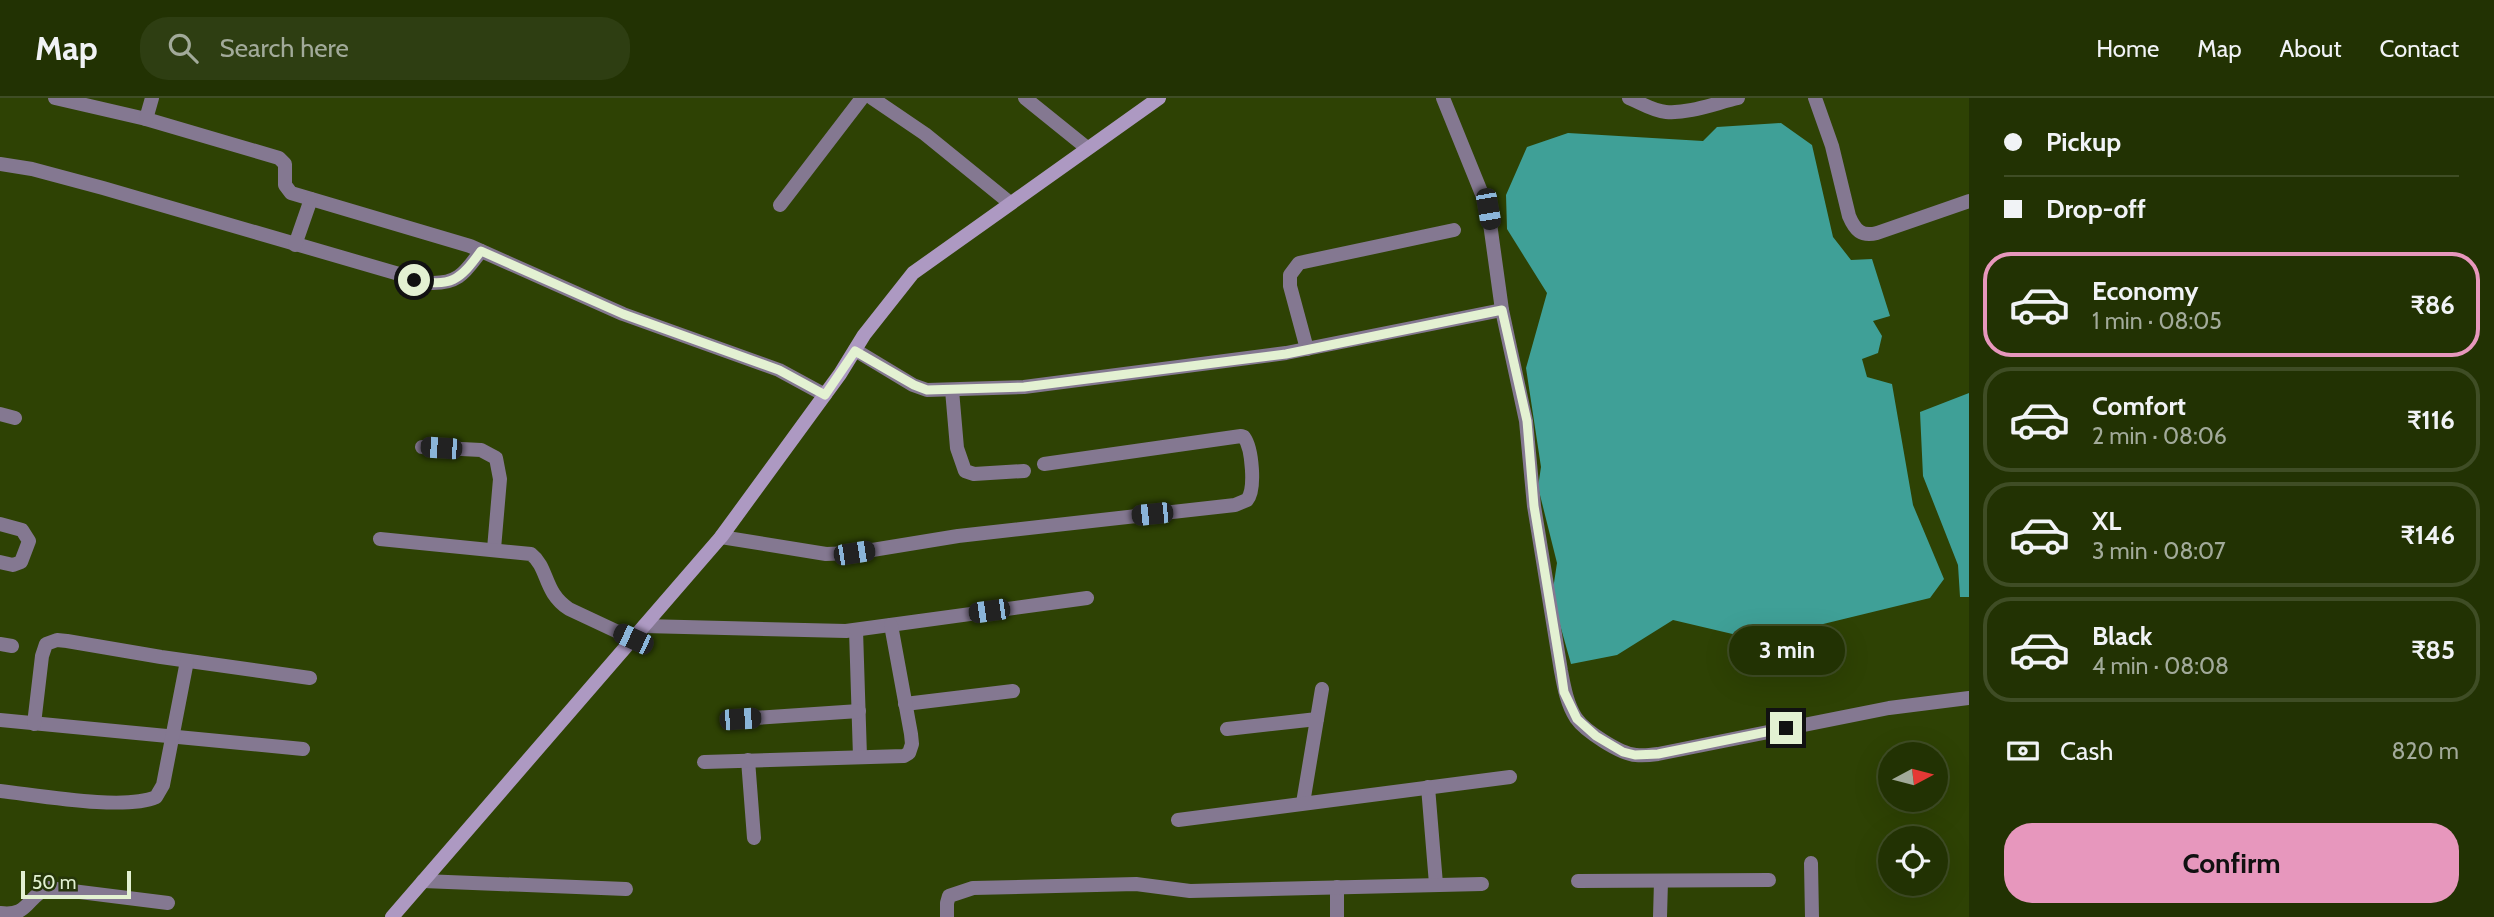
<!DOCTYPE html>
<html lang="en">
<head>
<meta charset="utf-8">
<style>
  :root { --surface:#223203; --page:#2e3e12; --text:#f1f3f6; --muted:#a2aa9a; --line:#3f4d25; --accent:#e797bd }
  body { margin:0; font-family:Cabin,sans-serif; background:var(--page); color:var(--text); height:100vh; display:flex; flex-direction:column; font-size:26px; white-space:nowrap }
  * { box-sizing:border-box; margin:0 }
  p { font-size:23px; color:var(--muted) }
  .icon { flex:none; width:38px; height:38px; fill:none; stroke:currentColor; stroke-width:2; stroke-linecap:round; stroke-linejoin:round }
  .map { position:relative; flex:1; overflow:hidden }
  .drawer { display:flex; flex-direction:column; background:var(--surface); width:525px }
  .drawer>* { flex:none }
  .hud { display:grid; align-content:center; height:154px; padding:0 35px; background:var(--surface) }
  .needle { width:46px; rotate:83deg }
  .fabs { position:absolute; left:1878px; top:644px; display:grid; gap:14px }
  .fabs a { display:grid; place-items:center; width:70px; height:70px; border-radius:50%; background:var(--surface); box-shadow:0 7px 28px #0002,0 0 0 2px var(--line); font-size:35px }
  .scale { position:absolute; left:21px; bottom:18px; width:110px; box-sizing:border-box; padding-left:7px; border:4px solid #e3f1d2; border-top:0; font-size:19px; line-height:24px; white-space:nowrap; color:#e3f1d2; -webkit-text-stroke:5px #26360a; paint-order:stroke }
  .end { position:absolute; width:32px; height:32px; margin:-16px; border:9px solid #e3f1d2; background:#111; box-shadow:0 0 0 4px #111 }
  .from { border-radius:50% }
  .bubble { position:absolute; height:49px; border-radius:24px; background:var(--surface); box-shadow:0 7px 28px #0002,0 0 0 2px var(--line); font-size:23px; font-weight:800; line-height:49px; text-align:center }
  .car { position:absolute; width:21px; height:42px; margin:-21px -10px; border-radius:9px; box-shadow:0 0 5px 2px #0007; background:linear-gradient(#222 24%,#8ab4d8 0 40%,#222 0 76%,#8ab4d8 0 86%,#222 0) }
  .hud b { display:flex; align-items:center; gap:24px; height:66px; font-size:26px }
  .hud b+b { border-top:2px solid var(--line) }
  .hud i { width:18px; height:18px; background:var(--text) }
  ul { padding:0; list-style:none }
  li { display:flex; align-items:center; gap:21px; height:105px; margin:0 14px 10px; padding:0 21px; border:4px solid var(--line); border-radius:28px }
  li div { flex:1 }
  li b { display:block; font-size:26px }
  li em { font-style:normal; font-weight:800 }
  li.on { border-color:var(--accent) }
  li>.icon { width:63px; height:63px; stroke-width:1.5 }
  .pay { display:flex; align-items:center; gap:18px; height:77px; padding:0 35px; font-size:26px }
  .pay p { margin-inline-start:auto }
  .primary-button { display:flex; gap:14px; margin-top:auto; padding:14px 35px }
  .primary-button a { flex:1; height:80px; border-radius:28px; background:var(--accent); color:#111; font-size:28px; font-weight:800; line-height:80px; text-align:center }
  header { display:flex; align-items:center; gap:42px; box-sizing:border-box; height:98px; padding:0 35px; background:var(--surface); border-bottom:2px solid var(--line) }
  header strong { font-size:33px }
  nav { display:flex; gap:38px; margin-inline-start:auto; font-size:24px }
  .search { width:490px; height:63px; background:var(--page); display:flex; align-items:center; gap:18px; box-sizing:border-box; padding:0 24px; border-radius:28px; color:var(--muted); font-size:26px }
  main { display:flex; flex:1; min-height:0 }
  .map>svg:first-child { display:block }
  .water { fill:#3fa097 }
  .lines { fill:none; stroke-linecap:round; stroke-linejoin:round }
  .street { stroke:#847891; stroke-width:14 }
  .secondary { stroke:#ad99c2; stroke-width:14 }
  .route { stroke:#e3f1d2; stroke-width:9 }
</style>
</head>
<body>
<header>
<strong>Map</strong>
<div class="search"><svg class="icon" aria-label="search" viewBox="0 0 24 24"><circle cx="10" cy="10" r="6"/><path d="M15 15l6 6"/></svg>Search here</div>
<nav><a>Home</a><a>Map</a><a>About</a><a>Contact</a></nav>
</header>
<main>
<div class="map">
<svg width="1969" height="819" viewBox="0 0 1969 819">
  <rect width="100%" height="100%" fill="#2e4204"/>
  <g class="water">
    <path d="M 1781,25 L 1812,47 L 1833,139 L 1851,162 L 1872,161 L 1890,218 L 1873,223 L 1882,238 L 1878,255 L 1862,261 L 1867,279 L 1892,286 L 1913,407 L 1944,481 L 1930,500 L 1758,542 L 1673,522 L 1617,557 L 1571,566 L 1552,498 L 1557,465 L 1538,389 L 1541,369 L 1526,270 L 1547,195 L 1507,131 L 1506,97 L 1527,49 L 1568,35 L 1703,43 L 1717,29 Z"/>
    <path d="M 1969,295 L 1969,499 L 1960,499 L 1958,467 L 1923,378 L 1920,314 Z"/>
  </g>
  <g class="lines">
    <g class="street">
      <path d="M 55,0 L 146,21 L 279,60 L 285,66 L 285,87 L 291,95 L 470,148 L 623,216 L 779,272 L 825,297"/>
      <path d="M 872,0 L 925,36 L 1010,105"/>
      <path d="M 1025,0 L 1087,50"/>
      <path d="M 1443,0 L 1488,111 L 1502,212 L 1526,323 L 1534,408 L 1561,573 C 1564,589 1567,606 1576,620 C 1585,633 1620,656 1636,657 C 1643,658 1651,657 1658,656 L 1889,610 L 1969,600"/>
      <path d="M 1629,0 C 1641,5 1653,13 1666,14 C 1689,16 1716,5 1738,0"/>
      <path d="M 1815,0 L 1832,48 L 1849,118 C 1855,132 1861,139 1877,135 L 1969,103"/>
      <path d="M 146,21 L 152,0"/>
      <path d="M 0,66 L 32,71 L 103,90 L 430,185 C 459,186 465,174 481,153"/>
      <path d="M 780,107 L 862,0"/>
      <path d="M 295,147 L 311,101"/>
      <path d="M 1307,251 L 1290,188 L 1290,177 L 1299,165 L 1454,132"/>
      <path d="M 855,252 L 913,287 L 927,292 L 1024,289 L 1286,255 L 1502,212"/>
      <path d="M 952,292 L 957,350 L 965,373 L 974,376 L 1024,373"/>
      <path d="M 0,316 L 15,320"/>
      <path d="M 422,349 L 481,352 L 496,360 L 500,381 L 494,451"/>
      <path d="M 0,426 L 22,432 L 29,443 L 21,464 L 13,467 L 0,464"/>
      <path d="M 721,439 L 826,456 L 854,455 L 958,438 L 1235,407 L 1247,402 C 1256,391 1252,350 1244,339 L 1241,338 L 1044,366"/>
      <path d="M 380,441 L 531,456 C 549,470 543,494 569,511 L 633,541"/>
      <path d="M 644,528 L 846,533 L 1087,500"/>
      <path d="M 856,532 L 860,659"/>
      <path d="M 0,546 L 12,548"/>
      <path d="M 905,606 L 1013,593"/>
      <path d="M 740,621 L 859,613"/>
      <path d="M 0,622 L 303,651"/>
      <path d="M 34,626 L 42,558 L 46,546 L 57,542 L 67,543 L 161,559 L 310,580"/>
      <path d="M 1227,631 L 1317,621"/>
      <path d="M 748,662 L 754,740"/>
      <path d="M 704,664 L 904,658 L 909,655 L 912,646 L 911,636 L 891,527"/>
      <path d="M 1428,689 L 1436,786"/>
      <path d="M 0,693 C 37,697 124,713 156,699 L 163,687 L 187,563"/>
      <path d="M 1303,705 L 1322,591"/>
      <path d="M 1178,722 L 1510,679"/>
      <path d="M 1811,765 L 1812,819"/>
      <path d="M 423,783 L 626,791"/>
      <path d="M 1578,783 L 1769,782"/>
      <path d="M 1337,789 L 1337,819"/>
      <path d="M 0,815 C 29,819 26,799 48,790 L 168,805"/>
      <path d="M 947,819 L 947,805 L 949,798 L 973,790 L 1136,786 L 1190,793 L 1482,786"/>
      <path d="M 1660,819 L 1661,783"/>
    </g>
    <path class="secondary" d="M 392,819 L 721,439 L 840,276 L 864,237 L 913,175 L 1159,0"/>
  </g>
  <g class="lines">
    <path class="route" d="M 414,182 C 451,190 460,182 481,153 L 623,216 L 779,272 L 825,297 L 855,253 L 914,287 L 927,292 L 1024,289 L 1286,256 L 1502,212 L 1527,323 L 1534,408 L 1561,573 L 1564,594 L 1577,621 L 1596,638 L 1623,654 L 1635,657 L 1658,656 L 1786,630"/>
  </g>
</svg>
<div class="fabs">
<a><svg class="needle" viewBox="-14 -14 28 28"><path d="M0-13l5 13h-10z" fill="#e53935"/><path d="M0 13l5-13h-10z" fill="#a2aa9a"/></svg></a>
<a><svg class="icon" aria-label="locate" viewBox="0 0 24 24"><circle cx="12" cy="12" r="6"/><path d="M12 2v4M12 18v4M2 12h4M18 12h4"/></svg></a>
</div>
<div class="scale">50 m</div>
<i class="end from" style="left:414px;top:182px"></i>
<i class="end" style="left:1786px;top:630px"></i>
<div class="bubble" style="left:1729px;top:528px;width:116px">3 min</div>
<i class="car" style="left:1488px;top:111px;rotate:170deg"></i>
<i class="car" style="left:441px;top:350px;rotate:274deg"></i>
<i class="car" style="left:1152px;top:416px;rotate:264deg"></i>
<i class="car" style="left:854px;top:455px;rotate:81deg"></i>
<i class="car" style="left:989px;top:513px;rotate:262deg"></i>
<i class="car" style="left:633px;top:541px;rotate:295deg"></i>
<i class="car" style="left:740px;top:621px;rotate:86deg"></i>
</div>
<section class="drawer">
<div class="hud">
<b><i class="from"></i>Pickup</b>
<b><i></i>Drop-off</b>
</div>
<ul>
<li class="on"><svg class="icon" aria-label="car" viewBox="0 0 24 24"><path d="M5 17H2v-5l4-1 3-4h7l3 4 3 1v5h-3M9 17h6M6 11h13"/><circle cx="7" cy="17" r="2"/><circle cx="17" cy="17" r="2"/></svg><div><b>Economy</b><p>1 min · 08:05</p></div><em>₹86</em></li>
<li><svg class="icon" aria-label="car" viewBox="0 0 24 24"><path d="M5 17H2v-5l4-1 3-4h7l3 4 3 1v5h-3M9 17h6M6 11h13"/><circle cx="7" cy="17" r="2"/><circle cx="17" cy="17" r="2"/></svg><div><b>Comfort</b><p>2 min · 08:06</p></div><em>₹116</em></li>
<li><svg class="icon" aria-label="car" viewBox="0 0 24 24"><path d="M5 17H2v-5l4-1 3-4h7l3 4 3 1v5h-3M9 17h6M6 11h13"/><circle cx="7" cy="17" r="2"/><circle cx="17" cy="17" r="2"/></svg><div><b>XL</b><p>3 min · 08:07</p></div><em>₹146</em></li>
<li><svg class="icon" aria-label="car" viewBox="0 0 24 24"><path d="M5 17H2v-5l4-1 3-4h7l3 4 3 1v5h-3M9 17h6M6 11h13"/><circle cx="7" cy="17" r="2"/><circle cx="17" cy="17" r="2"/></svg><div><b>Black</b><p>4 min · 08:08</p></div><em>₹85</em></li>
</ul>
<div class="pay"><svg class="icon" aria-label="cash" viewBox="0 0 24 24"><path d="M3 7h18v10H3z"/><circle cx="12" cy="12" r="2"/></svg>Cash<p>820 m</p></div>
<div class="primary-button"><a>Confirm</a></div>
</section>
</main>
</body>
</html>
